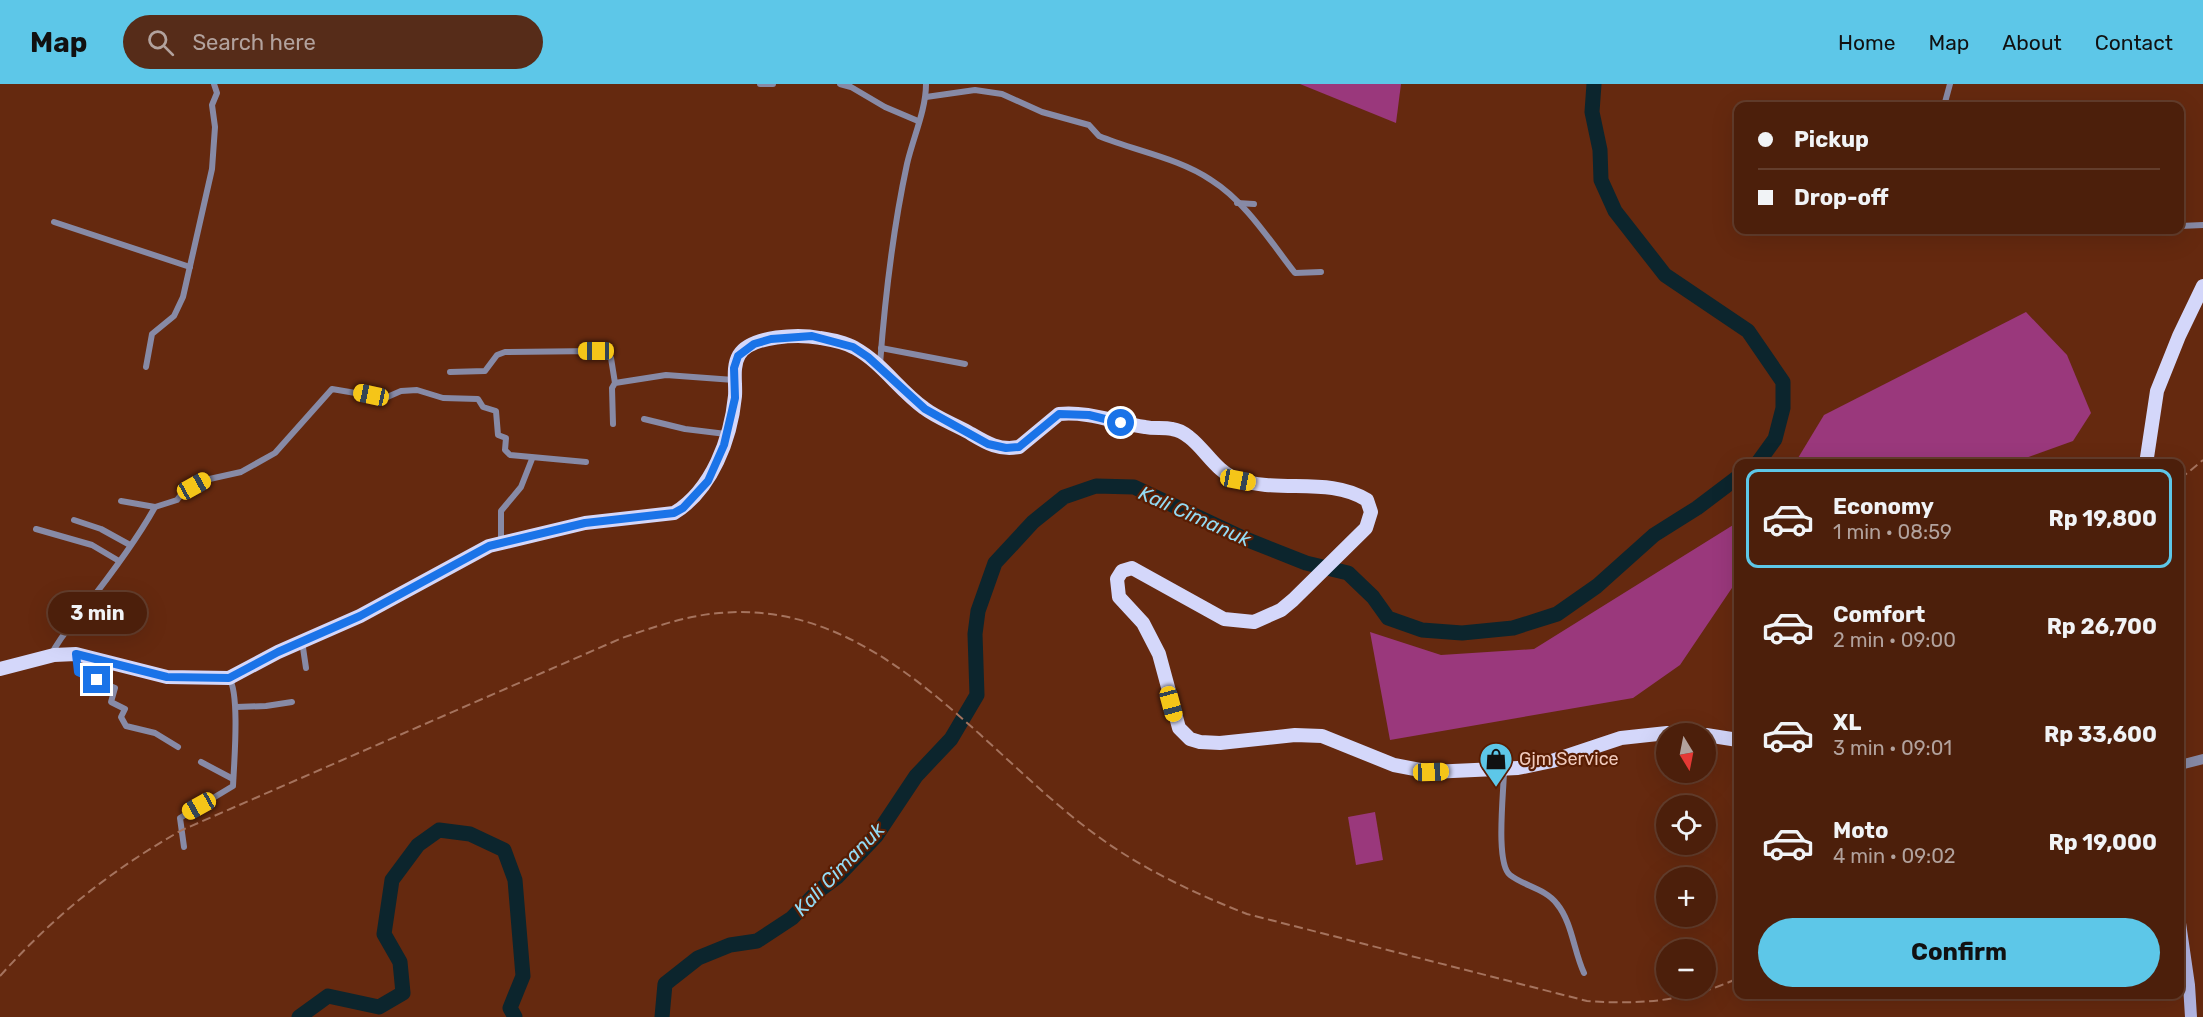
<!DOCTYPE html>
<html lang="en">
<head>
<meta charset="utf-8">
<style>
  :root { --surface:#4c1f0b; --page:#562c19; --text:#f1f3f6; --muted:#b2a29d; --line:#633d2c; --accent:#5dc7e8 }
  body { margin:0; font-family:Rubik,sans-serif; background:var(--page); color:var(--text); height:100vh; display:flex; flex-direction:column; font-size:22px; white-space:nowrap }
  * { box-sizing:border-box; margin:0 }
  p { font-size:20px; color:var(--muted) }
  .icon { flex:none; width:33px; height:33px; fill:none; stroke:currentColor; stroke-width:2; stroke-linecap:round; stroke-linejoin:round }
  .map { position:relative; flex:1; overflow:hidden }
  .sheet { position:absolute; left:1734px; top:375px; width:450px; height:540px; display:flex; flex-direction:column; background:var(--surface); border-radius:12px; box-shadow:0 6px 24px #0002,0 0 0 2px var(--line) }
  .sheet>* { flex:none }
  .top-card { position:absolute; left:1734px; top:18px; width:450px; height:132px; border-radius:12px; box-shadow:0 6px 24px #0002,0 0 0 2px var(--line); display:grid; align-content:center; height:132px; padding:0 24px; background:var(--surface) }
  .needle { width:39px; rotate:170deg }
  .controls { position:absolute; left:1656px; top:639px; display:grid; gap:12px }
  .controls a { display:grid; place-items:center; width:60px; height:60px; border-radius:50%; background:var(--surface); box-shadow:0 6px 24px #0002,0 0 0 2px var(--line); font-size:30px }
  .end { position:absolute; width:27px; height:27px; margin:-14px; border:8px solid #1a73e8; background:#fff; box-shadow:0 0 0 3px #fff }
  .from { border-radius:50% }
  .bubble { position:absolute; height:42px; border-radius:21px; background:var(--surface); box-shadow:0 6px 24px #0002,0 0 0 2px var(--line); font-size:20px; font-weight:700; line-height:42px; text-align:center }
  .car { position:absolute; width:18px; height:36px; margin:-18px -9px; border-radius:8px; box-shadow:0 0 4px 2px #0007; background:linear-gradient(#f5c518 24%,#345 0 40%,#f5c518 0 76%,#345 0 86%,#f5c518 0) }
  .top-card b { display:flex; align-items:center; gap:21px; height:57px; font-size:22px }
  .top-card b+b { border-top:2px solid var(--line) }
  .top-card i { width:15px; height:15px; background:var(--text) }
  ul { padding:10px 0 0; list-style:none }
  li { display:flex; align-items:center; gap:18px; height:99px; margin:0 12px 9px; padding:0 12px; border:3px solid transparent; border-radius:12px }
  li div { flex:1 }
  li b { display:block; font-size:22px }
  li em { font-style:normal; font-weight:700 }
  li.current { border-color:var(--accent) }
  li>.icon { width:54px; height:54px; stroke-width:1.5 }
  .button { display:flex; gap:12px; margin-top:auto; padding:12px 24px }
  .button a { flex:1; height:69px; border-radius:36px; background:var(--accent); color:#111; font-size:24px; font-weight:700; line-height:69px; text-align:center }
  header { display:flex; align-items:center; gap:36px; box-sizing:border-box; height:84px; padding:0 30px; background:var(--accent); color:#111 }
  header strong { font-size:28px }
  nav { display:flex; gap:33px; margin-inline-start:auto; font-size:21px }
  .search { width:420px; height:54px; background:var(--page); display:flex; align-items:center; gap:15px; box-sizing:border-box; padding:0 21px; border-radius:33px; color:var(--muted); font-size:22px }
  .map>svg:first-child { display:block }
  .green { fill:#9a387c }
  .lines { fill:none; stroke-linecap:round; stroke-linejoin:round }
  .river { stroke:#0c252d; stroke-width:15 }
  .minor { stroke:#878aa6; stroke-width:6 }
  .tertiary { stroke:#878aa6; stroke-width:10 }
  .secondary { stroke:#b1b4e1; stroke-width:12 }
  .primary { stroke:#d4d7fa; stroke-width:14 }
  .rail { stroke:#a5735e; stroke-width:2; stroke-dasharray:9 4.5; stroke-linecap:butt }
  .route { stroke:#1a73e8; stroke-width:8 }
  .labels { text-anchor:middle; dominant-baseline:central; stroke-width:4.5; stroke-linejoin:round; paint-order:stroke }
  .poi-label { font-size:18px; fill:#f0cabc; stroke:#591d03; text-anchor:start }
  .water-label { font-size:20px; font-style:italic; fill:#93dbf4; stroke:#591d03 }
</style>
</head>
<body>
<header>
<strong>Map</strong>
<div class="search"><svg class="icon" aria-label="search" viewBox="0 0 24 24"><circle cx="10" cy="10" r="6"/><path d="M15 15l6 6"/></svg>Search here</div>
<nav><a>Home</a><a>Map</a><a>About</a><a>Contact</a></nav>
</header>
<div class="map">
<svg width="2203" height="933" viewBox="0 0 2203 933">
  <rect width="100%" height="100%" fill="#65290f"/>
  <g class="green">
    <path d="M 1300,0 L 1401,0 L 1396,39 Z"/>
    <path d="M 2026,228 L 2067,271 L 2091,329 L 2073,357 L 2012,379 L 1795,379 L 1824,331 Z"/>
    <path d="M 1738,438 L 1738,495 L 1680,581 L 1633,614 L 1390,656 L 1370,548 L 1441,571 L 1534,565 Z"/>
    <path d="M 1375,728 L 1383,776 L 1356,781 L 1348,733 Z"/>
  </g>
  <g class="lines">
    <g class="river">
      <path d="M 1594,0 L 1592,28 L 1600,66 L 1601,96 L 1615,127 L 1665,191 L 1748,247 L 1783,298 L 1783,324 L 1775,355 L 1757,380"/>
      <path d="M 299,933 L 328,912 L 379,923 L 403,909 L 400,878 L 384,850 L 392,796 L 418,761 L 439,746 L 470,750 L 504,766 L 515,796 L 523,892 L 510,924 L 515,933"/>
      <path d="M 662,933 L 665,900 L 698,874 L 730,861 L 757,857 L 792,834 L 817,808 L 837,793 L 876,752 L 916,692 L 951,655 L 977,611 L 975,550 L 978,527 L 995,479 L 1033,438 L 1064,413 L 1096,402 L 1134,403 L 1243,454 L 1306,479 L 1348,489 L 1373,513 L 1388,534 L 1422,546 L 1462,549 L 1513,544 L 1557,530 L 1597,502 L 1654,451 L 1697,424 L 1738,393"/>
    </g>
    <g class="minor">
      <path d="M 760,0 L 773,0"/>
      <path d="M 840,0 L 851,3 L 885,23 L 918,37"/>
      <path d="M 926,13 L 975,6 L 1002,10 L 1042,28 L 1089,41 L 1099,52 C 1135,67 1179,74 1211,96 C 1246,118 1270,157 1295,189 L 1321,188"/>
      <path d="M 1944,22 L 1950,0"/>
      <path d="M 1237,119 L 1254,120"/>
      <path d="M 54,138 L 190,183"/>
      <path d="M 2180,142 L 2203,141"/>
      <path d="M 881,264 L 965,280"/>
      <path d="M 880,280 C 885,214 893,145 907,80 C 913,54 926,26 926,0"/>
      <path d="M 146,283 L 152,250 L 174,232 L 183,213 L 212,85 L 215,43 L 212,21 L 217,9 L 214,0"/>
      <path d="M 450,288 L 485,287 L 497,271 L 505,268 L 596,267 L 611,274 L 615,299"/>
      <path d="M 644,335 L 685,345 L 726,350"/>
      <path d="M 613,340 L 612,304 L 615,299 L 666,291 L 734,296"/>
      <path d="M 121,417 L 155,423"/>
      <path d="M 74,436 L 101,445 L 130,461"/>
      <path d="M 36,445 L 92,461 L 119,477"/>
      <path d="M 501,458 L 501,427 L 521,403 L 532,375"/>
      <path d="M 302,557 L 306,584"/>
      <path d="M 51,571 C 60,553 71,541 83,526 C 109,493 135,459 155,423 L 177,416 L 183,408 L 205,396 L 241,388 L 275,369 L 332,305 L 385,314 L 401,307 L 417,306 L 443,314 L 478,315 L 483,323 L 496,327 L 498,351 L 506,354 L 505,366 L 510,371 L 586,378"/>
      <path d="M 76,571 L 78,588 L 115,604 L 111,618 L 125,625 L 121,633 L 126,642 L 155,649 L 178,663"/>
      <path d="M 236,623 L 266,622 L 292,618"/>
      <path d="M 201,678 L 233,695"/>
      <path d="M 1504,686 C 1504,706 1495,779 1510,791 C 1524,802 1546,805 1557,820 C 1572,838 1574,868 1584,889"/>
      <path d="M 184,763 L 180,734 L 233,702 C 234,680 240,609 229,594"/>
    </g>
    <path class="tertiary" d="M 2180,681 L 2203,675"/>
    <path class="secondary" d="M 2180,839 L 2189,901 L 2191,933"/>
    <g class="primary">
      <path d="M 2146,380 L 2157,307 L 2179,252 L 2203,202"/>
      <path d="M 0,585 L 54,571 L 76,570 L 167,593 L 229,594 L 278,568 L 360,532 L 489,462 L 585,439 L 674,429 C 712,406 731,354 735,312 C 736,299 732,283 739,271 C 751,251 800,250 820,254 C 832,256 845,258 855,264 C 882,279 899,306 924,324 C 937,334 954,340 968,348 C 985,358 998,367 1019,363 L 1059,330 C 1089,327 1116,339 1145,343 C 1154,345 1164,343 1172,345 C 1179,346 1184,349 1189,353 C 1205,365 1217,389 1237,395 C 1279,410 1329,392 1367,416 L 1371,428 L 1366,444 L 1293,516 L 1281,526 L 1254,538 L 1224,535 L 1132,484 L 1122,487 L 1117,495 L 1119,513 L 1143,539 L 1159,570 L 1179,644 L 1190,655 L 1200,658 L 1220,659 L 1295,651 L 1322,652 L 1394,681 L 1431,688 L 1518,684 L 1552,677 L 1621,654 L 1667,649 L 1692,650"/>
      <path d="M 1706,651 L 1738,656"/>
    </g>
    <g class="rail">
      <path d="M 2180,395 L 2203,376"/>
      <path d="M 0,892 C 56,830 110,787 182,746 L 622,554 C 654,543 685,532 719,529 C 876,515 976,660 1088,745 C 1136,782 1191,808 1247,830 L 1587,917 C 1640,921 1690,917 1738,894"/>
    </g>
  </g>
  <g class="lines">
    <path class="route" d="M 97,596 L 78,588 L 76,570 L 167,593 L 229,594 L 278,568 L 360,532 L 489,462 L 585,439 L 674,429 L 683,424 L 708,397 L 724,361 L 735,314 L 734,284 L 738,272 L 754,260 L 771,255 L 812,252 L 853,263 L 868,273 L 925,325 L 988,360 L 1006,364 L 1019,363 L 1059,330 L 1089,331 L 1121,339"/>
  </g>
  <defs>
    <g id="shop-pin" transform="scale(1.725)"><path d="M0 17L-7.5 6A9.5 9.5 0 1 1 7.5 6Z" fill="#5dc7e8" stroke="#591d03"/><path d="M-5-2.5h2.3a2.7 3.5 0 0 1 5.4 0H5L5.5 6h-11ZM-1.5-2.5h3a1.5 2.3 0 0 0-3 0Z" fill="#111"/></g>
  </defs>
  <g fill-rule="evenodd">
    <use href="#shop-pin" x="1496" y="675"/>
  </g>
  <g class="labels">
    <g class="poi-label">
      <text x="1519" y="675">Gjm Service</text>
    </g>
    <g class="water-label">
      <text transform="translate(1195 432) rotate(24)">Kali Cimanuk</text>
      <text transform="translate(839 785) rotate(-46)">Kali Cimanuk</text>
    </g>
  </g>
</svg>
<div class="controls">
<a><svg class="needle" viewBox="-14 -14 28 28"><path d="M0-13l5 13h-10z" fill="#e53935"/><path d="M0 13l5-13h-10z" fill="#b2a29d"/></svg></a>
<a><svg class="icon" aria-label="locate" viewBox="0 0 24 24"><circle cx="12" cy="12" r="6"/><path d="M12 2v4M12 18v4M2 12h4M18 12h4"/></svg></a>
<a>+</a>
<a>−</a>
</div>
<i class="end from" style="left:1121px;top:339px"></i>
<i class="end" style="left:97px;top:596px"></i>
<div class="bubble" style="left:48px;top:508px;width:99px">3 min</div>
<i class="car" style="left:596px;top:267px;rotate:270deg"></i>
<i class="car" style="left:371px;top:311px;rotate:282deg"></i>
<i class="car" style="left:1238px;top:396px;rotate:101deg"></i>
<i class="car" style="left:194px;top:402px;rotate:61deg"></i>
<i class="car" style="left:1171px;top:620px;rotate:165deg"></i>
<i class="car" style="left:1431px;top:688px;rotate:88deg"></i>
<i class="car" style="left:199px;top:722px;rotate:241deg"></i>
<div class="top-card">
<b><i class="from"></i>Pickup</b>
<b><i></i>Drop-off</b>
</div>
<section class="sheet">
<ul>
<li class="current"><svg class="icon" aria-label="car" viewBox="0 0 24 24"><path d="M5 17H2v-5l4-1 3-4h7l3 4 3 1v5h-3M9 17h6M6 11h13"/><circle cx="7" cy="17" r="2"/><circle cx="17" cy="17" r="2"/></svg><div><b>Economy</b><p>1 min · 08:59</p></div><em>Rp 19,800</em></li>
<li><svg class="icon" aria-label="car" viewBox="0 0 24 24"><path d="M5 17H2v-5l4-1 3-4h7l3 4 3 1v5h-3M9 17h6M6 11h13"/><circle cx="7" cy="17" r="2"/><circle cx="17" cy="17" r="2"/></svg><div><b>Comfort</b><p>2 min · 09:00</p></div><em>Rp 26,700</em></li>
<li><svg class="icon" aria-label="car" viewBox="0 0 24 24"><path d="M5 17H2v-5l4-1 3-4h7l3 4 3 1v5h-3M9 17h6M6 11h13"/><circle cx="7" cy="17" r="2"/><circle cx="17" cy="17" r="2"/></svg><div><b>XL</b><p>3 min · 09:01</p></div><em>Rp 33,600</em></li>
<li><svg class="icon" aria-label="car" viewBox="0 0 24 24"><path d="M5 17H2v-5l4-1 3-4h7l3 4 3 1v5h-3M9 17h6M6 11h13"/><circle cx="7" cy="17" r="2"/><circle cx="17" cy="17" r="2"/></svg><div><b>Moto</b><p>4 min · 09:02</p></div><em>Rp 19,000</em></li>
</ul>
<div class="button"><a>Confirm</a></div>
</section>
</div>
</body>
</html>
